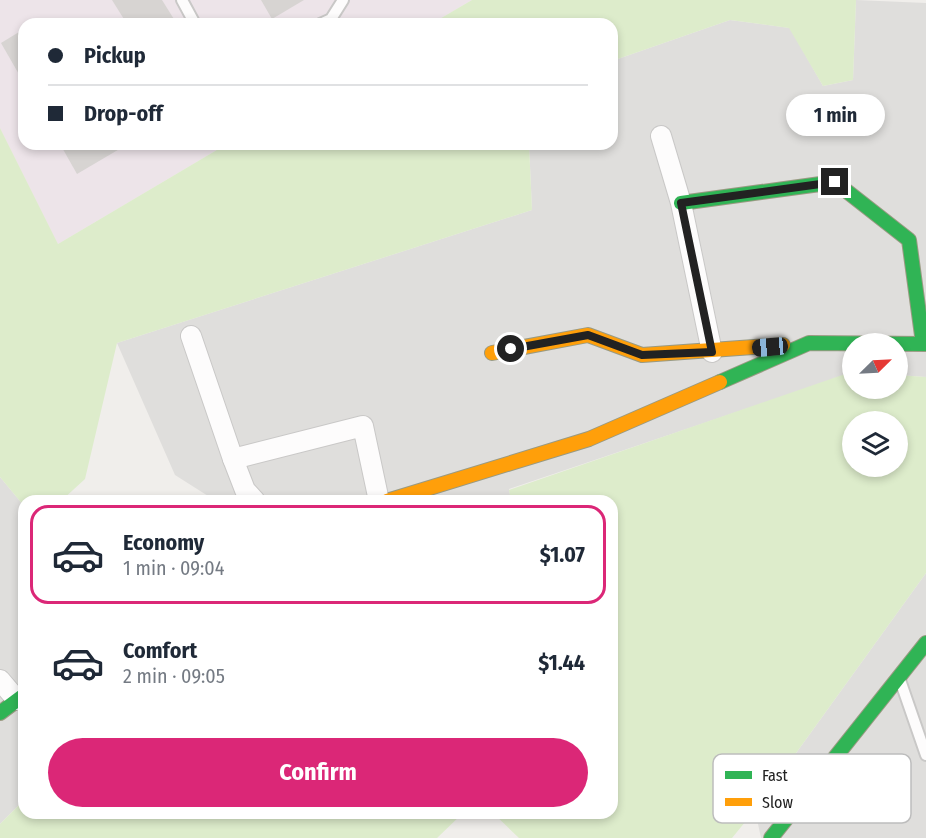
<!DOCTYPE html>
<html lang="en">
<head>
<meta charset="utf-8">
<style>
  :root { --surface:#fff; --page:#f6f6f7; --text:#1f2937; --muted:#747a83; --line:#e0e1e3; --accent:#db2777 }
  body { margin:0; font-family:"Fira Sans Condensed",sans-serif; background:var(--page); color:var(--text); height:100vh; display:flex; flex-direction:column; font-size:22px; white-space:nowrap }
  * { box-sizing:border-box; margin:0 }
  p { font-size:20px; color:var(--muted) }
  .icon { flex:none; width:33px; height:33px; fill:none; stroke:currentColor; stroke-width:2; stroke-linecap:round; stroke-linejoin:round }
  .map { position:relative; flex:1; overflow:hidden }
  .drawer { position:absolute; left:18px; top:495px; width:600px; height:324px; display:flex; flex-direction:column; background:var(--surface); border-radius:18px; box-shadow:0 3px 9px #0003 }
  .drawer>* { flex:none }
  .guide { position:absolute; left:18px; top:18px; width:600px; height:132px; border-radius:18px; box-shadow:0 3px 9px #0003; display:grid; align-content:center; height:132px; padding:0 30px; background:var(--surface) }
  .needle { width:39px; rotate:66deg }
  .fabs { position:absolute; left:842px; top:333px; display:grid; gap:12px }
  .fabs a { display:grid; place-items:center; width:66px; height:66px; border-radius:50%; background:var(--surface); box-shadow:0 3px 9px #0003; font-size:30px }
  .end { position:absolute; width:27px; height:27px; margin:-14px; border:8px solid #222; background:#fff; box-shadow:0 0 0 3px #fff }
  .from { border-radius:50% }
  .bubble { position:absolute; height:42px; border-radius:21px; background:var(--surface); box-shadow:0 3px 9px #0003; font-size:20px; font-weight:700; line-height:42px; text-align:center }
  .car { position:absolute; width:18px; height:36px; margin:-18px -9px; border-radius:8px; box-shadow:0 0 4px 2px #0007; background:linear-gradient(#222 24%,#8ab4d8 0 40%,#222 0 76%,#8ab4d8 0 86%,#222 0) }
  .guide b { display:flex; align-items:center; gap:21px; height:57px; font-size:22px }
  .guide b+b { border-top:2px solid var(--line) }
  .guide i { width:15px; height:15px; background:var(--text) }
  ul { padding:10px 0 0; list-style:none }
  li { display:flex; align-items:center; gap:18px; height:99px; margin:0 12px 9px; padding:0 18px; border:3px solid transparent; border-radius:18px }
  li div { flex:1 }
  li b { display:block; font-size:22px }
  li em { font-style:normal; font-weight:700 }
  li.active { border-color:var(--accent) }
  li>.icon { width:54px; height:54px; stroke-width:1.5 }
  .button { display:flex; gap:12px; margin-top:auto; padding:12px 30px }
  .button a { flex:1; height:69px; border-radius:36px; background:var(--accent); color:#fff; font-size:24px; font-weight:700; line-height:69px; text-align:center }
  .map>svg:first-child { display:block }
  .residential { fill:#dfdedc }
  .industrial { fill:#ede4e9 }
  .grass { fill:#ddeccb; fill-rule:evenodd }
  .building { fill:#d7d4d2 }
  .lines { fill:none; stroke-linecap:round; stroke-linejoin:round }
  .lane-casing { stroke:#c9c8c7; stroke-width:14 }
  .street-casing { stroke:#c9c8c7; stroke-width:22 }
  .fast-casing { stroke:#999a82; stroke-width:16 }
  .slow-casing { stroke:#999a82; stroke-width:16 }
  .lane { stroke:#fdfcfc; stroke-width:10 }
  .street { stroke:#fdfcfc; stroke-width:20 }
  .fast { stroke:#30b455; stroke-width:14 }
  .slow { stroke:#ff9f0a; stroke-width:14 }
  .route { stroke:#222; stroke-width:8 }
  .key { fill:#fff; stroke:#bdbdbd; stroke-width:1.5 }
  .key-label { font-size:16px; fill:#222 }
</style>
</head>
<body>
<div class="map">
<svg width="926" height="838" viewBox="0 0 926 838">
  <rect width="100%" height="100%" fill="#f0eeeb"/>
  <g class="residential">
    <path d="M 856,0 L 926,3 L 926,377 L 897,375 L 897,344 L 852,344 L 852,373 L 509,489 L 511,501 L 216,501 L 175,475 L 117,343 L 532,210 L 529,144 L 612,144 L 612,61 L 730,20 L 790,28 L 823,86 L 853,80 Z"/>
    <path d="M 0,477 L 24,506 L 24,800 L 0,824 Z"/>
    <path d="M 926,573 L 926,838 L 761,838 L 755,810 Z"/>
  </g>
  <path class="industrial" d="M 0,0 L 472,0 L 431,24 L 24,24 L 24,144 L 227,144 L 58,244 L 0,128 Z"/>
  <g class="grass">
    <path d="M 472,0 L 856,0 L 853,80 L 823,86 L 789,28 L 730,20 L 612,61 L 612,24 L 431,24 Z"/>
    <path d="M 0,128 L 58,244 L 227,144 L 529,144 L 532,210 L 117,343 L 85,479 L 61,501 L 24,501 L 24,506 L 0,477 Z"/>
    <path d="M 848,373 L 852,373 L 852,388 L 897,388 L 897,375 L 926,377 L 926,573 L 755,810 L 732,838 L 519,838 L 493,813 L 612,813 L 612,501 L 511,501 L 509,490 ZM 852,422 L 897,422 L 897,466 L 852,466 Z"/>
    <path d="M 24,800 L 24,813 L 463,813 L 437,838 L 0,838 L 0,824 Z"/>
  </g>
  <g class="building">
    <path d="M 112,0 L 162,0 L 177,24 L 127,24 Z"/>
    <path d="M 261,0 L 304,0 L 272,19 Z"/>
    <path d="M 24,29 L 24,83 L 1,43 Z"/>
    <path d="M 60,144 L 128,144 L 77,174 Z"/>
  </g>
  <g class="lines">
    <g class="lane-casing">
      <g id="lane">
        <path d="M 182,0 L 195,24"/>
        <path d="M 320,24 L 331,19 L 343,0"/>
        <path d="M 900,680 L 926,755"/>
      </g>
    </g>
    <g class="street-casing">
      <g id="street">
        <path d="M 661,136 L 681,203 L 712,352"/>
        <path d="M 191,336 L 233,459 L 245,490 L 255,501"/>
        <path d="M 233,459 L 363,426 L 379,501"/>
        <path d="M 0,680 L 17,700"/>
      </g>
    </g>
    <g class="fast-casing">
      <g id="fast">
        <path d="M 681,203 L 835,182 L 909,240 L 923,343"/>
        <path d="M 720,382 L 809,343 L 926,344"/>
        <path d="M 0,713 L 24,695"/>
        <path d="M 771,838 L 926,643"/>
      </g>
    </g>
    <g class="slow-casing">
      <g id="slow">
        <path d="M 492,353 L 588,335 L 642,355 L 783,345"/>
        <path d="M 387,501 L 589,439 L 720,382"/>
      </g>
    </g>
    <use href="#lane" class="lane"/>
    <use href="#street" class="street"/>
    <use href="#fast" class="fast"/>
    <use href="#slow" class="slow"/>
  </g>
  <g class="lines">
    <path class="route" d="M 511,349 L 588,335 L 642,355 L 712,352 L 681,203 L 835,182"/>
  </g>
  <rect x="713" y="754" width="198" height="69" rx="9" class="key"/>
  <rect x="725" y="771" width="27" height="8" fill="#30b455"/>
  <rect x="725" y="798" width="27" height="8" fill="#ff9f0a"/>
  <g class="key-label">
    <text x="762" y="781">Fast</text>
    <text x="762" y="808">Slow</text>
  </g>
</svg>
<div class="fabs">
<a><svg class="needle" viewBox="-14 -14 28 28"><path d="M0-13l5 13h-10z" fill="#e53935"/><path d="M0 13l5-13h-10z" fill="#747a83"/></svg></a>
<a><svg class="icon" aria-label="layers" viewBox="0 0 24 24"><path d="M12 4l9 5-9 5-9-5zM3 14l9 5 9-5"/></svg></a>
</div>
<i class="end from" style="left:511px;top:349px"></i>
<i class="end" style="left:835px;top:182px"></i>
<div class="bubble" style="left:786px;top:94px;width:99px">1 min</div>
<i class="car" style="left:770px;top:347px;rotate:265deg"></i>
<div class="guide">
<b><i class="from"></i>Pickup</b>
<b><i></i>Drop-off</b>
</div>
<section class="drawer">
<ul>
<li class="active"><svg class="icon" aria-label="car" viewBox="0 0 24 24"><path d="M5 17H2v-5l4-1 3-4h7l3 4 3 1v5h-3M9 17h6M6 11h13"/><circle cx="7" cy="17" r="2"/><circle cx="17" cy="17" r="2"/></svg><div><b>Economy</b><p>1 min · 09:04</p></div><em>$1.07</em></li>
<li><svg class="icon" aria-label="car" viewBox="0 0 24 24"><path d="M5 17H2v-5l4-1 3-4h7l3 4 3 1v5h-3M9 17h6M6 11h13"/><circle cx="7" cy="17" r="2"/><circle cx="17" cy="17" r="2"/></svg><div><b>Comfort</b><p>2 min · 09:05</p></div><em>$1.44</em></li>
</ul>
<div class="button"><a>Confirm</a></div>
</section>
</div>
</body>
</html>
